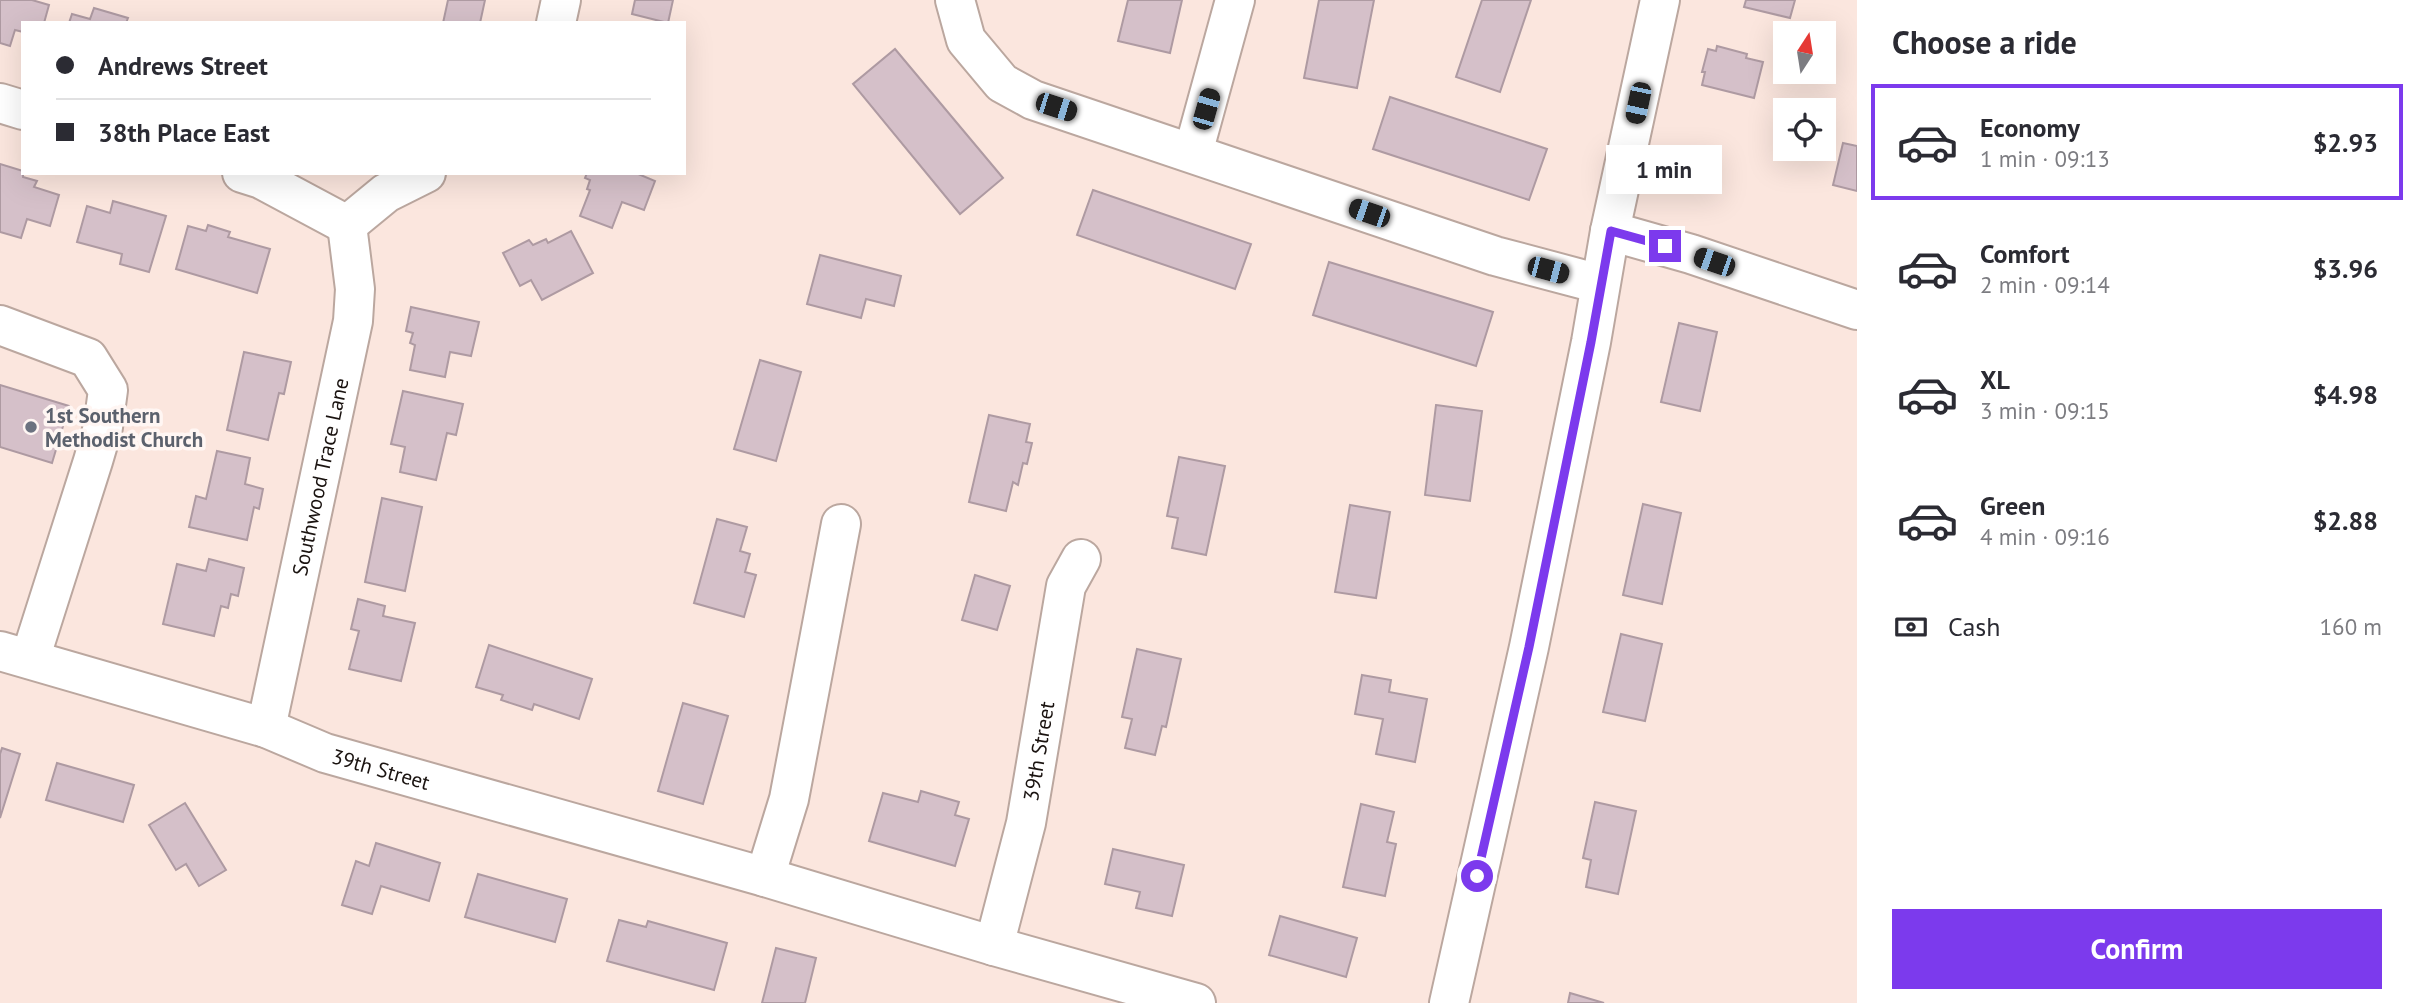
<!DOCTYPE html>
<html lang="en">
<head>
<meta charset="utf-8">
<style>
  :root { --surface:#fff; --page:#f7f7f7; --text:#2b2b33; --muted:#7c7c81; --line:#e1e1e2; --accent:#7c3aed }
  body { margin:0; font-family:"PT Sans",sans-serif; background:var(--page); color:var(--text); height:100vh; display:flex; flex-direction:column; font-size:26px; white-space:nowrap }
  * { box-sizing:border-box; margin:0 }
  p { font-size:23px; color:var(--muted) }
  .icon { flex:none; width:38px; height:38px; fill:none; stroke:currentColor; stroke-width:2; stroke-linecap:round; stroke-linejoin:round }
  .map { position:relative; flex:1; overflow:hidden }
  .drawer { display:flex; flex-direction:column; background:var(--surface); width:560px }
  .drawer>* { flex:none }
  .banner { position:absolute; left:21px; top:21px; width:665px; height:154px; border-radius:0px; box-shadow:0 7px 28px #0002; display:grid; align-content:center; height:154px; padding:0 35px; background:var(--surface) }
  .needle { width:46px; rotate:12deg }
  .fabs { position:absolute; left:1773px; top:21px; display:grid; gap:14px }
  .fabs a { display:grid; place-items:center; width:63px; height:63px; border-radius:0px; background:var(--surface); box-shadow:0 7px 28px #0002; font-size:35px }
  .end { position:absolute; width:32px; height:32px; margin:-16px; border:9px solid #7c3aed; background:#fff; box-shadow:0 0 0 4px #fff }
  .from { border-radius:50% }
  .bubble { position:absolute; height:49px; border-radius:0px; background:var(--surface); box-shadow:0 7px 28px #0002; font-size:23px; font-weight:800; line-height:49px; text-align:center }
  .car { position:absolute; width:21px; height:42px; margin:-21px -10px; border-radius:9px; box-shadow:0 0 5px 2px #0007; background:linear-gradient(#222 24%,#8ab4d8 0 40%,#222 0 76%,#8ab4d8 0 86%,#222 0) }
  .banner b { display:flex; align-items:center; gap:24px; height:66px; font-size:26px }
  .banner b+b { border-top:2px solid var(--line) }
  .banner i { width:18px; height:18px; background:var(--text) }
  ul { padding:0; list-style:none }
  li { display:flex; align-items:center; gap:21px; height:116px; margin:0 14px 10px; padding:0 21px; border:4px solid transparent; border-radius:0px }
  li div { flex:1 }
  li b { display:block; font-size:26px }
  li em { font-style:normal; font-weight:800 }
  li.current { border-color:var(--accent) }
  li>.icon { width:63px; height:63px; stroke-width:1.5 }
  h2 { padding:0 35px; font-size:32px; line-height:84px }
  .pay { display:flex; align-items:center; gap:18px; height:77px; padding:0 35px; font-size:26px }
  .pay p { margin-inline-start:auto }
  .primary-button { display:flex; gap:14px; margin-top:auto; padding:14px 35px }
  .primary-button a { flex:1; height:80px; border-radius:0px; background:var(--accent); color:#fff; font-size:28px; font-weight:800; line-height:80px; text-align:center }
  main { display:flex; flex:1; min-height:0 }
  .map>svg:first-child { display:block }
  .building { fill:#d5c0c9; stroke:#ae9aa2; stroke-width:2 }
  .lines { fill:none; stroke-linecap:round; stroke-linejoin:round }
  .minor-casing { stroke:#bba79f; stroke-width:42 }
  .minor { stroke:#fff; stroke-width:38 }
  .route { stroke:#7c3aed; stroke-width:9 }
  .worship-dot { fill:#6b7280; stroke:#fff6f3; stroke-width:2.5 }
  .labels { text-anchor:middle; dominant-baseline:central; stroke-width:7; stroke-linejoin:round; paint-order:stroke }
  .worship-label { font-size:21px; font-weight:bold; fill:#5b616d; stroke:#fff6f3; text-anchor:start }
  .street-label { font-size:21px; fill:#1a1310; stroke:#fff6f3 }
</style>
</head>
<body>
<main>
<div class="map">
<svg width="1857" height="1003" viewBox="0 0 1857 1003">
  <rect width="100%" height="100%" fill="#fbe6de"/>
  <g class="building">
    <path d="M 0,0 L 32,0 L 49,5 L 44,23 L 23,23 L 23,32 L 15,30 L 10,46 L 0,43 Z"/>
    <path d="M 448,0 L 485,0 L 480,23 L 443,23 Z"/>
    <path d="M 635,0 L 673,0 L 668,23 L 632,14 Z"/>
    <path d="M 1128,0 L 1182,0 L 1170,53 L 1118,41 Z"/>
    <path d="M 1319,0 L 1374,0 L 1357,88 L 1304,78 Z"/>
    <path d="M 1482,0 L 1531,0 L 1500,92 L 1456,77 Z"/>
    <path d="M 1746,0 L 1795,0 L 1790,18 L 1744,7 Z"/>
    <path d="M 94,8 L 128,18 L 126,23 L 69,23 L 72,14 L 90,19 Z"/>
    <path d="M 1717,46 L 1747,54 L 1746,58 L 1763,62 L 1754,98 L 1702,85 L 1705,72 L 1702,72 L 1708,49 L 1716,51 Z"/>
    <path d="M 895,49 L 1003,178 L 960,214 L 853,84 Z"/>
    <path d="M 1390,97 L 1547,149 L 1529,200 L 1373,149 Z"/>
    <path d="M 1843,143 L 1857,146 L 1857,191 L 1833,185 Z"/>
    <path d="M 0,164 L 23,171 L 23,177 L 37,181 L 34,187 L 59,195 L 50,226 L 27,219 L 21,238 L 0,232 Z"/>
    <path d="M 587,173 L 636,173 L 655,181 L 644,210 L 622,202 L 612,228 L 580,216 L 590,190 L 587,189 L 590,180 L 585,178 Z"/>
    <path d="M 1093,190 L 1251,244 L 1235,289 L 1077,235 Z"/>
    <path d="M 113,201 L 166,216 L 149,272 L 120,264 L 122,254 L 77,242 L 87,206 L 110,213 Z"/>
    <path d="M 208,225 L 230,232 L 228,237 L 270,249 L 257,293 L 176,269 L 188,226 L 206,231 Z"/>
    <path d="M 571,231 L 593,273 L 542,300 L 531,280 L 520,286 L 503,253 L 529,240 L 533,245 L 546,239 L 548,243 Z"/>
    <path d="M 820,255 L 901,276 L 894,306 L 866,299 L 861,318 L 807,304 Z"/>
    <path d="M 1329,262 L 1493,312 L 1476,366 L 1313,315 Z"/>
    <path d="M 411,307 L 479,322 L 471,356 L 450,352 L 445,377 L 410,370 L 415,345 L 410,343 L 413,333 L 406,331 Z"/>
    <path d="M 1679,323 L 1717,332 L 1700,411 L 1661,402 Z"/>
    <path d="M 244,352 L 291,362 L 284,394 L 279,393 L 268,440 L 227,430 Z"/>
    <path d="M 760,360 L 801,372 L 776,461 L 734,449 Z"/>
    <path d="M 0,385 L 69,406 L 52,463 L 0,447 Z"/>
    <path d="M 403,391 L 463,404 L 456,435 L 447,433 L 436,480 L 400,472 L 405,447 L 391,444 Z"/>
    <path d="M 1436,405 L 1482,411 L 1470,501 L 1425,495 Z"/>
    <path d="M 989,415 L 1030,424 L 1026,442 L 1032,443 L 1027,464 L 1023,463 L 1018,485 L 1013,482 L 1006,511 L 969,502 Z"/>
    <path d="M 217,451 L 250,458 L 245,484 L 263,489 L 259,509 L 254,507 L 247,540 L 189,527 L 196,496 L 206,499 Z"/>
    <path d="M 1179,457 L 1225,466 L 1206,555 L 1172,548 L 1178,518 L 1167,516 Z"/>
    <path d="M 382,498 L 422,507 L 405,591 L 365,582 Z"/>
    <path d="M 1643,504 L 1681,513 L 1662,604 L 1623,595 Z"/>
    <path d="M 1350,505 L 1390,512 L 1376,598 L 1335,592 Z"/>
    <path d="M 717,519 L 747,527 L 740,551 L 750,554 L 745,572 L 756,575 L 744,617 L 694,603 Z"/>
    <path d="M 209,559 L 244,568 L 238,596 L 231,594 L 228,608 L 221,606 L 214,636 L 163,624 L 177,564 L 206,571 Z"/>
    <path d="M 975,575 L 1010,586 L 997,630 L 962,620 Z"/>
    <path d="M 358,599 L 385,606 L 383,616 L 415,623 L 401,681 L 349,669 L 359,631 L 351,629 Z"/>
    <path d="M 1621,634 L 1662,644 L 1645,721 L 1603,712 Z"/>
    <path d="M 489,645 L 592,679 L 579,719 L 534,704 L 532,710 L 501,700 L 503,695 L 476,687 Z"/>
    <path d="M 1137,649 L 1181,659 L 1166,727 L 1162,726 L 1155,755 L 1125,748 L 1132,719 L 1122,717 Z"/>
    <path d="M 1362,675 L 1391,680 L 1389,692 L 1427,699 L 1415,762 L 1376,754 L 1383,719 L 1355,714 Z"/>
    <path d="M 683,703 L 728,716 L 703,804 L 658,791 Z"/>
    <path d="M 2,748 L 20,754 L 0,818 L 0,754 Z"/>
    <path d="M 57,763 L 134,785 L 123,822 L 46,800 Z"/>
    <path d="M 921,791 L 959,802 L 955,815 L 969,819 L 955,866 L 869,841 L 883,793 L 918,802 Z"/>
    <path d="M 1595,802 L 1636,811 L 1618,894 L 1586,887 L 1591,860 L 1583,858 Z"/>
    <path d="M 185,803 L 226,870 L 199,886 L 186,864 L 176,870 L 149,825 Z"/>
    <path d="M 1361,804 L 1394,812 L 1387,842 L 1396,844 L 1385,896 L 1343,887 Z"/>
    <path d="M 376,843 L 440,863 L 429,901 L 381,886 L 372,914 L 342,905 L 356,861 L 369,866 Z"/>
    <path d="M 1113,849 L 1184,865 L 1172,916 L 1136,908 L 1140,892 L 1105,884 Z"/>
    <path d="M 478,874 L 567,899 L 555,942 L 465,917 Z"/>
    <path d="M 1280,916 L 1357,938 L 1346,977 L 1269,955 Z"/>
    <path d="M 619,920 L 646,927 L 648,921 L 727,943 L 714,990 L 607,961 Z"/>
    <path d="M 776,948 L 816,958 L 805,1003 L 762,1003 Z"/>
    <path d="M 1570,993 L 1604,1003 L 1568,1003 Z"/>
  </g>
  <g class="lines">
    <g class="minor-casing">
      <g id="minor">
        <path d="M 955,0 L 966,40 L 1002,83 L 1033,100 L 1495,256 L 1600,284"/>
        <path d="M 556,23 L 561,0"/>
        <path d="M 0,103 L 23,110"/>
        <path d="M 1193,153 L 1235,0"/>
        <path d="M 242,173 L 261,179 L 347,225"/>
        <path d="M 347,225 L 386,193 L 426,173"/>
        <path d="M 1610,231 L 1691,254 L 1857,310"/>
        <path d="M 0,325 L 88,358 L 108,390 L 103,427 L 93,461 L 30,659"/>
        <path id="s1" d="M 0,651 L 266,728 L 325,753 L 765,877 L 994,946 L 1196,1003"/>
        <path id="s2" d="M 266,728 L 353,321 L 355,289 L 347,225"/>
        <path d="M 765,877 L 789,799 L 841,524"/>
        <path id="s3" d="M 994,946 L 1026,823 L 1066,586 L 1081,559"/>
        <path d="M 1449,1003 L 1529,647 L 1591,342 L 1610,231 L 1660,0"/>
      </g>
    </g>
    <use href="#minor" class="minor"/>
  </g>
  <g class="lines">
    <path class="route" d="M 1477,876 L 1529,647 L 1591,342 L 1611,231 L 1665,246"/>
  </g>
  <circle class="worship-dot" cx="31" cy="427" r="7"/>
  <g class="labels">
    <g class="worship-label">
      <text x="45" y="415">1st Southern<tspan x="45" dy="24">Methodist Church</tspan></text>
    </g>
    <g class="street-label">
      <text stroke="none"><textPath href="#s2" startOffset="257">Southwood Trace Lane</textPath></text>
      <text stroke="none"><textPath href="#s3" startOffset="200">39th Street</textPath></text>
      <text stroke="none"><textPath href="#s1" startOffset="399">39th Street</textPath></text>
    </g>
  </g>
</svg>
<div class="fabs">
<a><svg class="needle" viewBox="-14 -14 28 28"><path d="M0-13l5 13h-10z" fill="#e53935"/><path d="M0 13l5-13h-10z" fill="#7c7c81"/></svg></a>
<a><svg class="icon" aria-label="locate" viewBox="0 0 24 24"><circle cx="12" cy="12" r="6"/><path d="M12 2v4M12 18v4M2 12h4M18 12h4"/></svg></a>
</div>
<i class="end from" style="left:1477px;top:876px"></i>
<i class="end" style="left:1665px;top:246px"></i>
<div class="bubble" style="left:1606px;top:145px;width:116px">1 min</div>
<i class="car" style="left:1638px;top:103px;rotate:192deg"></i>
<i class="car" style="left:1056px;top:107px;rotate:108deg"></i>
<i class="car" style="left:1206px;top:109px;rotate:16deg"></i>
<i class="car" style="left:1369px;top:213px;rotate:289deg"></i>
<i class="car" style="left:1714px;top:262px;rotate:289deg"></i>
<i class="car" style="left:1548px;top:270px;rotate:105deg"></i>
<div class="banner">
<b><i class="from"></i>Andrews Street</b>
<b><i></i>38th Place East</b>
</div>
</div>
<section class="drawer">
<h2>Choose a ride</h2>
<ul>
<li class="current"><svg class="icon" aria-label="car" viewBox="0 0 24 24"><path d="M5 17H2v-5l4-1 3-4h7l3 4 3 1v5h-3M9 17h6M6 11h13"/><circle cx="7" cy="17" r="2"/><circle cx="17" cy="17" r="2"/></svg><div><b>Economy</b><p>1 min · 09:13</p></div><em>$2.93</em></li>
<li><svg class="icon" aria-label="car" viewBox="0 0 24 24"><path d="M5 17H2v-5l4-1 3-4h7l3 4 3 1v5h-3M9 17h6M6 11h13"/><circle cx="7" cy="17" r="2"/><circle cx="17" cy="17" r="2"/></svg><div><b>Comfort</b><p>2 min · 09:14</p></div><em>$3.96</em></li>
<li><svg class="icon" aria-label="car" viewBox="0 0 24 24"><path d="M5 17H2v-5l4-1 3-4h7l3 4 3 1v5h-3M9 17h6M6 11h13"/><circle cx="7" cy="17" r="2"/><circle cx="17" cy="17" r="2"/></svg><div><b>XL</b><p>3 min · 09:15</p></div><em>$4.98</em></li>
<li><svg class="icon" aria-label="car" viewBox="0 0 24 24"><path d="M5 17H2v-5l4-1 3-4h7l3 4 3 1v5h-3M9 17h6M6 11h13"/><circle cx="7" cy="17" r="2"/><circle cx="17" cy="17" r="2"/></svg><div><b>Green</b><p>4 min · 09:16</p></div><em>$2.88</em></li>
</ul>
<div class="pay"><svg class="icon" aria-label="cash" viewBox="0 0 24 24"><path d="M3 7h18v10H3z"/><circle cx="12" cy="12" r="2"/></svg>Cash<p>160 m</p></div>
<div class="primary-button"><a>Confirm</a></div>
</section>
</main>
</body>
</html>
